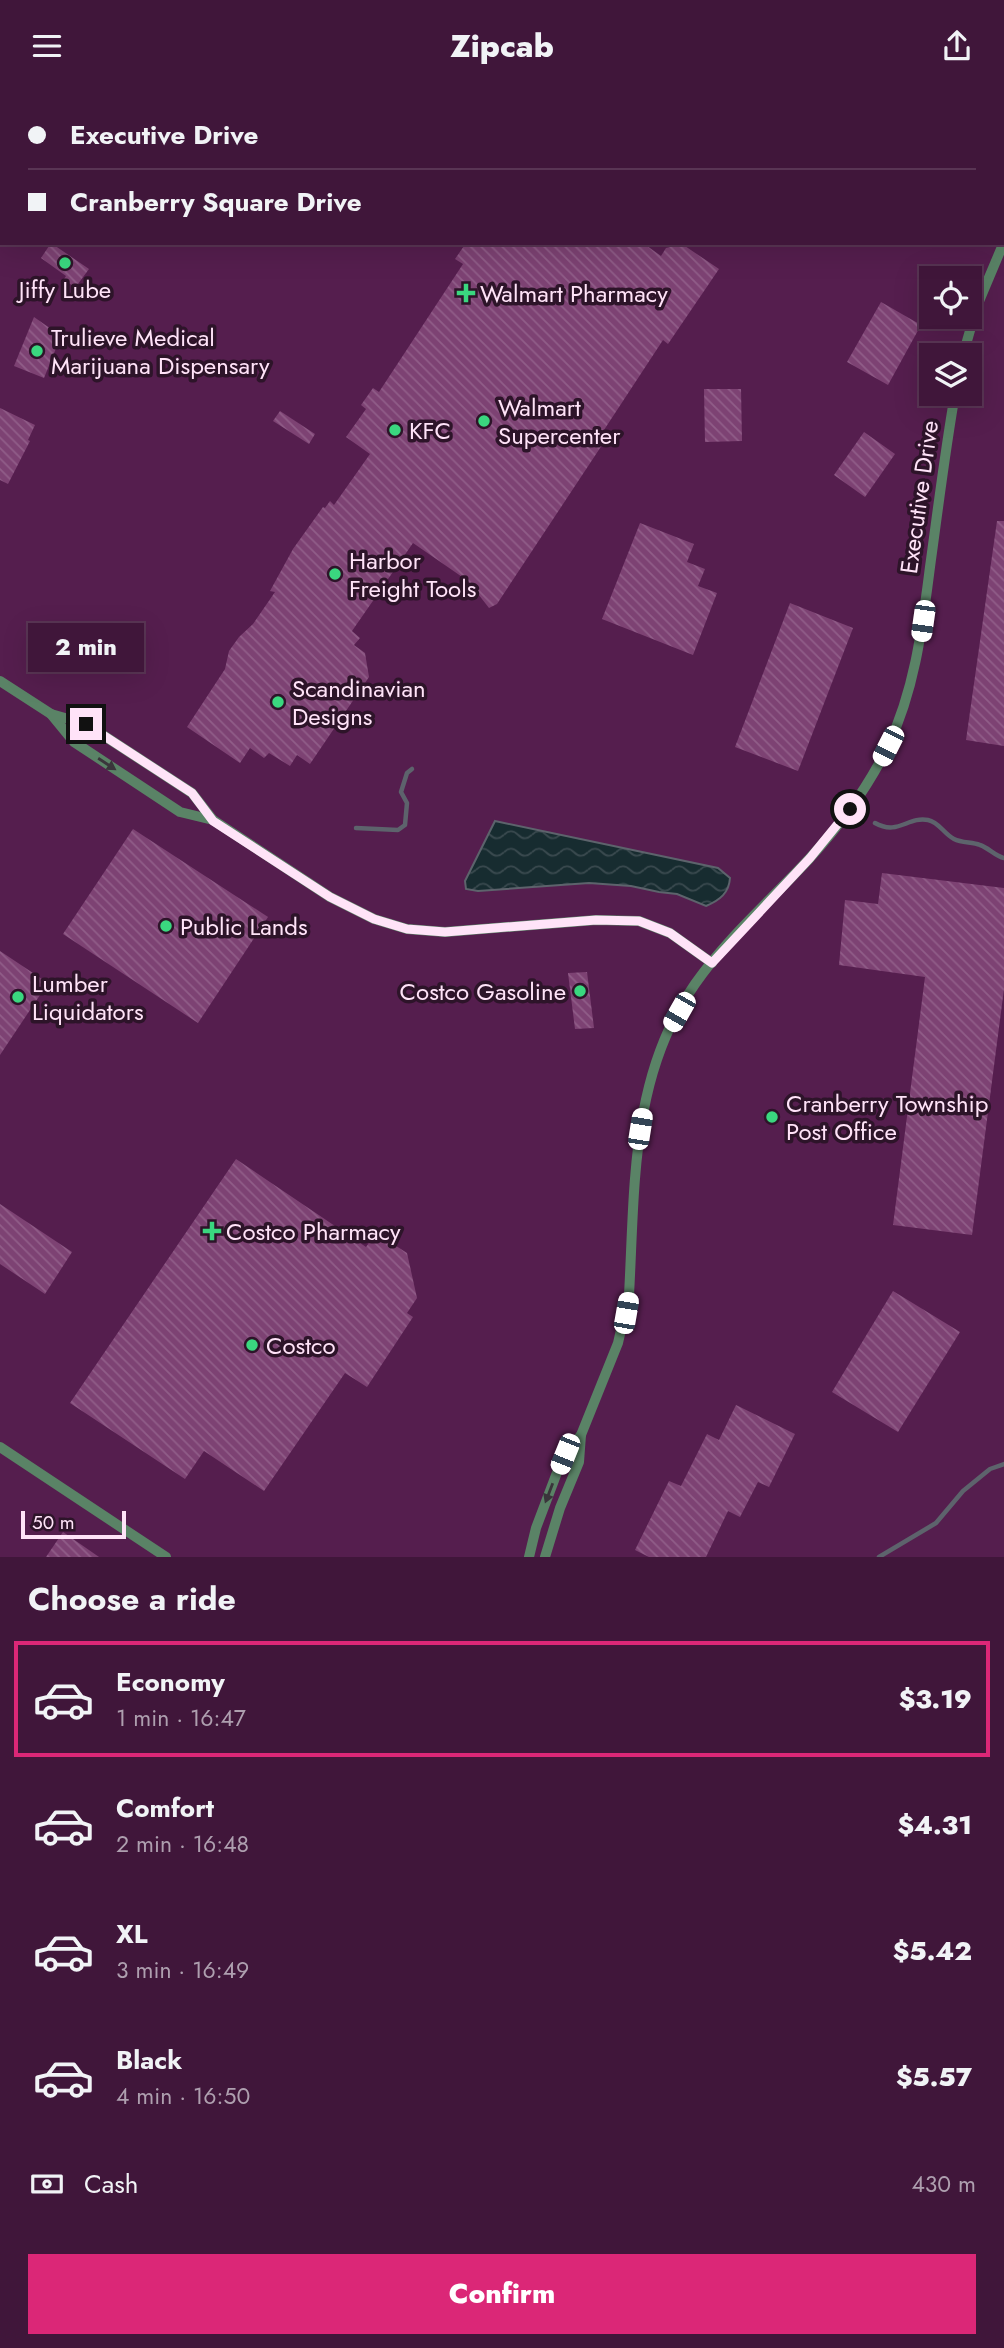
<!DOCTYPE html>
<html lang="en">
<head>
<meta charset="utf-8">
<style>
  :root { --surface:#40163a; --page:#471f42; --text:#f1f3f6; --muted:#ae9faf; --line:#593554; --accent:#db2777 }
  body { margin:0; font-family:Jost,sans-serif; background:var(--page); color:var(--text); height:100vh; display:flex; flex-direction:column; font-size:26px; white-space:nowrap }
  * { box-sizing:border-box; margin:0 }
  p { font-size:23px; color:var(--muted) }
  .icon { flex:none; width:38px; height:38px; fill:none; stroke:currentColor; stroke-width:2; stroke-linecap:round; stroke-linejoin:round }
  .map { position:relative; height:1466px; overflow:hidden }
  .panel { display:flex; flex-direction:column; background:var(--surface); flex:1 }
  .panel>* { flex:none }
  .hud { position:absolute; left:0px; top:0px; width:1004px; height:154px; box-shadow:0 7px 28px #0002,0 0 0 2px var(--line); display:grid; align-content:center; height:154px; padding:0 28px; background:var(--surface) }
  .controls { position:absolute; left:919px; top:175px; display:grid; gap:14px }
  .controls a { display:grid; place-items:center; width:63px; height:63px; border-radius:0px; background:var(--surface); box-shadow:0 7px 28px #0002,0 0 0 2px var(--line); font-size:35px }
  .scale { position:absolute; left:21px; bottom:18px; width:105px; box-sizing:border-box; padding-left:7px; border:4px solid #ffe3f8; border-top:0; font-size:19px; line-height:24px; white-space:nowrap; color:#ffe3f8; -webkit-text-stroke:5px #2d1429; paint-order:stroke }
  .end { position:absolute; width:32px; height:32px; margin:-16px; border:9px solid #ffe3f8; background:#111; box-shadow:0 0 0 4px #111 }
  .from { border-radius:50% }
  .bubble { position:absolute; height:49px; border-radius:0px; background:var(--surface); box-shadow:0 7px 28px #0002,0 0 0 2px var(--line); font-size:23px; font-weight:800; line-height:49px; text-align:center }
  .car { position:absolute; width:21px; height:42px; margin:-21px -10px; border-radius:9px; box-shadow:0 0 5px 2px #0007; background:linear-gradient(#fff 24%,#345 0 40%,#fff 0 76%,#345 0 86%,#fff 0) }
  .hud b { display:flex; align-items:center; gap:24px; height:66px; font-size:26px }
  .hud b+b { border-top:2px solid var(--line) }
  .hud i { width:18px; height:18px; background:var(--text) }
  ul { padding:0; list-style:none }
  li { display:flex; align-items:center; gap:21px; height:116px; margin:0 14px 10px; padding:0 14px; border:4px solid transparent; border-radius:0px }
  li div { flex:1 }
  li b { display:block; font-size:26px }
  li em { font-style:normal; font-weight:800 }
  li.selected { border-color:var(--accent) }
  li>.icon { width:63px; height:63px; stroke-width:1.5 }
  h2 { padding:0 28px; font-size:32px; line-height:84px }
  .pay { display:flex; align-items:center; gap:18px; height:77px; padding:0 28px; font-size:26px }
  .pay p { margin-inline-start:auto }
  .primary-button { display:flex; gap:14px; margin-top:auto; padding:14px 28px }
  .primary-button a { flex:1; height:80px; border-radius:0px; background:var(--accent); color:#fff; font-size:28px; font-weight:800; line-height:80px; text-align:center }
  header { display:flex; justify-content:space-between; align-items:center; height:91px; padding:0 28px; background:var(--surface); font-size:32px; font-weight:800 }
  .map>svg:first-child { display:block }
  .water { fill:url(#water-waves); stroke:#5d636c; stroke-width:2 }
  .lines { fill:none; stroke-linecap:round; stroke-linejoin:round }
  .stream { stroke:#5d636c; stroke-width:4.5 }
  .building { fill:url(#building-back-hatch) }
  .street { stroke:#5a8366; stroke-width:10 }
  .oneway { fill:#3a353b }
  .route { stroke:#ffe3f8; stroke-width:9 }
  .poi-dot { fill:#3ad77f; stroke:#2d1429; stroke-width:2.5 }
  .labels { text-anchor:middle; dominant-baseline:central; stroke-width:7; stroke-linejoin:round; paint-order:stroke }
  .poi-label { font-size:24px; fill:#ffe3f8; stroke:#2d1429; text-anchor:start }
  .street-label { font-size:24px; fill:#ffe3f8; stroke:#2d1429 }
</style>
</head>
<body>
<header><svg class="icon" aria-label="menu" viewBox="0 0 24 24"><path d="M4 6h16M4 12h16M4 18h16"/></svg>Zipcab<svg class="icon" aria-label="share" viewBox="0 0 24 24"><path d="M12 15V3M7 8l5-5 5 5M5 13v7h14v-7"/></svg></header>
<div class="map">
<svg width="1004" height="1466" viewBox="0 0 1004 1466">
  <defs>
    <pattern id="water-waves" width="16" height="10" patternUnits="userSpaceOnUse" patternTransform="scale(1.75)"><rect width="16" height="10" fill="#172c30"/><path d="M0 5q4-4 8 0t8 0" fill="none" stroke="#3a4a4f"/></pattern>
    <pattern id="building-back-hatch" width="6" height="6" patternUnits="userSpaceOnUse" patternTransform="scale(1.75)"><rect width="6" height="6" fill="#7d4273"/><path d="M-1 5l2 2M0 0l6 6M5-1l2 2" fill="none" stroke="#905d88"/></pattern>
  </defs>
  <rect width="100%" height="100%" fill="#551e4e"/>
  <path class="water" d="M 495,730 L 718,777 L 730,787 C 729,802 720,809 706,815 L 677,803 L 659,801 L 631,795 L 589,792 L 478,800 L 466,798 L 465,790 Z"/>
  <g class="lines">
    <g class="stream">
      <path d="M 875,732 C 898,745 908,725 928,729 C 939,731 944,743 954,748 C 962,752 972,751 980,754 C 989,757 995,765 1004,767"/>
      <path d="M 356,737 L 398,739 L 405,734 L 407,712 L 401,701 L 407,682 L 412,678"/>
      <path d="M 879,1466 L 936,1432 L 963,1400 L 990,1378 L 1004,1373"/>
    </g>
  </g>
  <g class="building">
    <path d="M 51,152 L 89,178 L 75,197 L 64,188 L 66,185 L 41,167 Z"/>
    <path d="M 466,152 L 643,152 L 661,165 L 666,157 L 682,153 L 719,178 L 668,253 L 663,249 L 602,342 L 608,345 L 497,513 L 489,517 L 468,490 L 413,452 L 352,540 L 360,547 L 354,554 L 365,562 L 369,586 L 310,673 L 297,664 L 290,675 L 269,662 L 264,667 L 250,657 L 240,672 L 187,636 L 225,578 L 229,560 L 239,546 L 253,533 L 275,501 L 270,500 L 293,458 L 323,416 L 325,417 L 330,410 L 334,414 L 370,363 L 346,346 L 366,318 L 361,314 L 373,297 L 379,301 L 463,173 L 455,168 Z"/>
    <path d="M 881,211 L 921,234 L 888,294 L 847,271 Z"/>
    <path d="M 34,226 L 61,245 L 44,287 L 14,275 Z"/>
    <path d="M 704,298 L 741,298 L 742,350 L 705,351 Z"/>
    <path d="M 0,317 L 35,334 L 28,349 L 30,350 L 8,393 L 0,389 Z"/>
    <path d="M 280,320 L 315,343 L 309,353 L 273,330 Z"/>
    <path d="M 864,341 L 895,363 L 865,406 L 834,384 Z"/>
    <path d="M 997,430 L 1004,430 L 1004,655 L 966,649 Z"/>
    <path d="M 640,432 L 694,453 L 687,471 L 705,478 L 698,495 L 717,502 L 693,564 L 602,528 Z"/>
    <path d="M 790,512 L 853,537 L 798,680 L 735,656 Z"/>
    <path d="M 133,738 L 268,826 L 198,932 L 63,843 Z"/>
    <path d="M 882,782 L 1004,797 L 1004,898 L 972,1144 L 893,1134 L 925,886 L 839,874 L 845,809 L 878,813 Z"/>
    <path d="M 0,860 L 48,892 L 0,964 Z"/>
    <path d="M 587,881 L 594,937 L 575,938 L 568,882 Z"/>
    <path d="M 236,1068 L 366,1156 L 376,1142 L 407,1162 L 417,1207 L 407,1222 L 413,1226 L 367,1296 L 345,1282 L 264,1400 L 204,1360 L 185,1388 L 70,1312 Z"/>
    <path d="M 0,1113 L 72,1161 L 45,1203 L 0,1173 Z"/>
    <path d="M 893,1200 L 960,1241 L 898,1341 L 832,1301 Z"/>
    <path d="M 736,1314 L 795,1343 L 769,1396 L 758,1391 L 740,1426 L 728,1420 L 706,1466 L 649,1466 L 635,1459 L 669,1390 L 681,1395 L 707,1343 L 719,1349 Z"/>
    <path d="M 63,1441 L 99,1466 L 46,1466 Z"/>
  </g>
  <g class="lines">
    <g class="street">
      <path d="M 963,264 L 977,215 L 1004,151"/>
      <path d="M 0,590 L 51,623 L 74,651 L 180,721 L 213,729 L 330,806 L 374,828 L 407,838 L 445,841 L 596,829 L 639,830 L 670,842 L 712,872"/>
      <path d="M 51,623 L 86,633 L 192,702 L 213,729"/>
      <path d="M 0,1356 L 166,1466"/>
      <path d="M 529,1466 L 536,1437 L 564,1363 L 581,1344"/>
      <path d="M 545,1466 L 560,1417 L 579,1371 L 581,1344 L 618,1252 L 629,1204 C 635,1097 630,984 695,893 C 727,847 771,809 809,768 C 840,734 868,697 888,655 C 915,598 922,538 930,476 C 938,418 945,360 955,303"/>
    </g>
  </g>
  <defs><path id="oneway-solid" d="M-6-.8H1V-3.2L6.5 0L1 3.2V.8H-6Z" transform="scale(1.75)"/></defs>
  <g class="oneway">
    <use href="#oneway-solid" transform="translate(107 673) rotate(33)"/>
    <use href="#oneway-solid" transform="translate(549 1402) rotate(111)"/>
  </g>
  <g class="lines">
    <path class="route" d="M 86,633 L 192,702 L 213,730 L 330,806 L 374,828 L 407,838 L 445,841 L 596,829 L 639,830 L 670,842 L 712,872 L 810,767 L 850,718"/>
  </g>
  <g class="poi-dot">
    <circle cx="65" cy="172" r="7"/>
    <path d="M462.5 191.5h7v7h7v7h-7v7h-7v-7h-7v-7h7z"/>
    <circle cx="37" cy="260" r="7"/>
    <circle cx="484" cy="330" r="7"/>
    <circle cx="395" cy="339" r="7"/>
    <circle cx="335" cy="483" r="7"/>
    <circle cx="278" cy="611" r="7"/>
    <circle cx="166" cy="835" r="7"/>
    <circle cx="580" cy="900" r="7"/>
    <circle cx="18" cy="906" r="7"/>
    <circle cx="772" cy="1026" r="7"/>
    <path d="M208.5 1129.5h7v7h7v7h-7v7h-7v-7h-7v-7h7z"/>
    <circle cx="252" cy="1254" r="7"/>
  </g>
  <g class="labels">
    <g class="poi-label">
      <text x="65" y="198" text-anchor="middle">Jiffy Lube</text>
      <text x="480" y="202">Walmart Pharmacy</text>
      <text x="51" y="246">Trulieve Medical<tspan x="51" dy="28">Marijuana Dispensary</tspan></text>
      <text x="498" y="316">Walmart<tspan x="498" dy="28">Supercenter</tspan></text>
      <text x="409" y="339">KFC</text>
      <text x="349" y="469">Harbor<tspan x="349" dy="28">Freight Tools</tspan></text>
      <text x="292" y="597">Scandinavian<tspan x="292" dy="28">Designs</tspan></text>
      <text x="180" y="835">Public Lands</text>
      <text x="32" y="892">Lumber<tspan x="32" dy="28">Liquidators</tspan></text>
      <text x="566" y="900" text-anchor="end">Costco Gasoline</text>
      <text x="786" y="1012">Cranberry Township<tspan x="786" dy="28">Post Office</tspan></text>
      <text x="226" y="1140">Costco Pharmacy</text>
      <text x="266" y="1254">Costco</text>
    </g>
    <g class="street-label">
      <text transform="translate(919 406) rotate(-82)">Executive Drive</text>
    </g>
  </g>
</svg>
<div class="controls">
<a><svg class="icon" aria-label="locate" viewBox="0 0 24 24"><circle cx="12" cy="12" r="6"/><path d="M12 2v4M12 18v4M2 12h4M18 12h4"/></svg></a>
<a><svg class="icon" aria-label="layers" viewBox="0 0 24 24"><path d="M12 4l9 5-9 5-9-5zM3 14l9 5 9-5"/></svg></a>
</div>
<div class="scale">50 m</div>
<i class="end from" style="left:850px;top:718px"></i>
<i class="end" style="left:86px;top:633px"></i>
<div class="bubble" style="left:28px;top:532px;width:116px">2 min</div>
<i class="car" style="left:923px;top:530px;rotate:188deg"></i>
<i class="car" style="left:888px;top:655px;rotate:207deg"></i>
<i class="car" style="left:679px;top:921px;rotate:210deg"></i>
<i class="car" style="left:640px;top:1038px;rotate:9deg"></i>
<i class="car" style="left:626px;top:1222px;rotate:10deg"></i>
<i class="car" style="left:565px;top:1363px;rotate:202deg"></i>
<div class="hud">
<b><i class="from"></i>Executive Drive</b>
<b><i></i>Cranberry Square Drive</b>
</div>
</div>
<section class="panel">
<h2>Choose a ride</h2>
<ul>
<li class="selected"><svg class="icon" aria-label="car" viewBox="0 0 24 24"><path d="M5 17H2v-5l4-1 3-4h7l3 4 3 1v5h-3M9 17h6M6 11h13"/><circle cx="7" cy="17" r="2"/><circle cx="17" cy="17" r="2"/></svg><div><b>Economy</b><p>1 min · 16:47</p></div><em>$3.19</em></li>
<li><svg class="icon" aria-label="car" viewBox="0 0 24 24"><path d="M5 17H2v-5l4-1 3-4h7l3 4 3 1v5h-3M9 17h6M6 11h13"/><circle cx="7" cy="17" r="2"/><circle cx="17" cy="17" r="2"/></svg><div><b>Comfort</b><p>2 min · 16:48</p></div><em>$4.31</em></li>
<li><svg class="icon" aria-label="car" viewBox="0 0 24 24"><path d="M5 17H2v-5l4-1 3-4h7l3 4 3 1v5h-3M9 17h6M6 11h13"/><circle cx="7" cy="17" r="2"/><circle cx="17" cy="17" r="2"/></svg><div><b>XL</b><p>3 min · 16:49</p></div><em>$5.42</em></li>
<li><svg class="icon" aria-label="car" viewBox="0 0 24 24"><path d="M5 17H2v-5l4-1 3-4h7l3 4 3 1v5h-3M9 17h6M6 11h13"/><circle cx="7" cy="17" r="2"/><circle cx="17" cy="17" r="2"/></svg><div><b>Black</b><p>4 min · 16:50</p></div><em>$5.57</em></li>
</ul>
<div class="pay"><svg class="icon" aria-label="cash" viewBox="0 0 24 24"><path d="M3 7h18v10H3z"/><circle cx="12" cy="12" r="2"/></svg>Cash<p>430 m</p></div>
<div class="primary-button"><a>Confirm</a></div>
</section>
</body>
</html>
